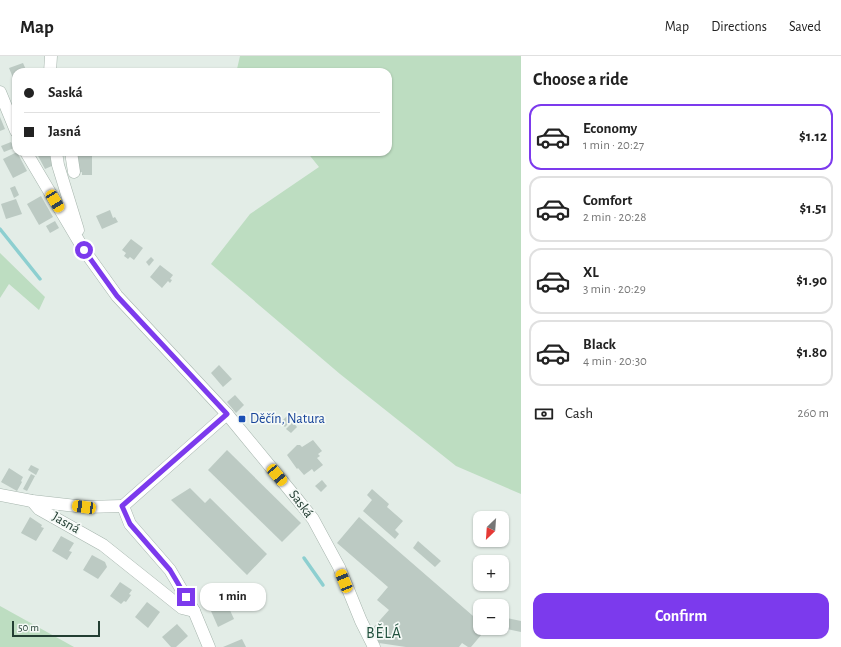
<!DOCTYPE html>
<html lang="en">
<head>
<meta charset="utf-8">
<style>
  :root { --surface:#fff; --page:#f6f6f6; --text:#222; --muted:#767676; --line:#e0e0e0; --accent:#7c3aed }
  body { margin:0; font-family:"Alegreya Sans",sans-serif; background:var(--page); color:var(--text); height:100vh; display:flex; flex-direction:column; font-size:15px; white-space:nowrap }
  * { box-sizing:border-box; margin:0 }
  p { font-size:13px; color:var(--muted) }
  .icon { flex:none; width:22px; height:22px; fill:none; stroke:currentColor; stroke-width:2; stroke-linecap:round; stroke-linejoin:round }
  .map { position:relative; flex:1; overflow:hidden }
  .side { display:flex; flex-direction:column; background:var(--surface); width:320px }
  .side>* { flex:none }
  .hud { position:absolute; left:12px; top:12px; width:380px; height:88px; border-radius:12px; box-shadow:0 1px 3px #0004; display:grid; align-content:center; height:88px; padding:0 12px; background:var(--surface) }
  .needle { width:26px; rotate:205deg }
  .tools { position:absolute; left:473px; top:455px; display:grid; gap:8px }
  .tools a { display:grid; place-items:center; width:36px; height:36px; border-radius:8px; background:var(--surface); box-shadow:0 1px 3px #0004; font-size:20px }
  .scale { position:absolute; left:12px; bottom:10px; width:88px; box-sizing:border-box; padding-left:4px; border:2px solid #233e33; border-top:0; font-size:11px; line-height:14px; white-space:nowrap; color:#233e33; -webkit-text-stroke:3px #f4f9f6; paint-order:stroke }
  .end { position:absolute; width:18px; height:18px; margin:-9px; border:5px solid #7c3aed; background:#fff; box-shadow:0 0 0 2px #fff }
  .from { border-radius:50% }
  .bubble { position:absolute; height:28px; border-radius:12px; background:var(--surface); box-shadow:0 1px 3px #0004; font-size:13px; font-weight:700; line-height:28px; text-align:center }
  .car { position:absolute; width:12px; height:24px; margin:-12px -6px; border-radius:5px; box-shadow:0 0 3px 1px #0007; background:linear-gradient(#f5c518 24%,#345 0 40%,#f5c518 0 76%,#345 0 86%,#f5c518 0) }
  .hud b { display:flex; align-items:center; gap:14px; height:38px; font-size:15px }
  .hud b+b { border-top:1px solid var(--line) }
  .hud i { width:10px; height:10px; background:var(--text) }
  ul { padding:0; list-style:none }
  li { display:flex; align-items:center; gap:12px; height:66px; margin:0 8px 6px; padding:0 4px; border:2px solid var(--line); border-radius:12px }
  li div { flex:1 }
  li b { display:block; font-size:15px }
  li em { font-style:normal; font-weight:700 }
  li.current { border-color:var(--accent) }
  li>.icon { width:36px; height:36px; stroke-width:1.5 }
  h2 { padding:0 12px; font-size:18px; line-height:48px }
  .pay { display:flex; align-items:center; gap:10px; height:44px; padding:0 12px; font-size:15px }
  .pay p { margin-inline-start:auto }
  .primary-button { display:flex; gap:8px; margin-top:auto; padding:8px 12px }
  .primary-button a { flex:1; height:46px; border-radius:12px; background:var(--accent); color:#fff; font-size:16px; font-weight:700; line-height:46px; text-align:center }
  header { display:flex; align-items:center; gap:24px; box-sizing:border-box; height:56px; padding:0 20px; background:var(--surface); border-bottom:1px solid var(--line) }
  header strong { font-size:19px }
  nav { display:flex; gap:22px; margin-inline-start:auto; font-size:14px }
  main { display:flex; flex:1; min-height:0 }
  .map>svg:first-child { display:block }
  .green { fill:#bdddc1 }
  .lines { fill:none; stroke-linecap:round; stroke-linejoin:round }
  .stream { stroke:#8dcfd0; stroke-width:3.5 }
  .building { fill:#bccac3 }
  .minor-casing { stroke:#a6b5ad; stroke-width:13 }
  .minor { stroke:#fff; stroke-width:12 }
  .route { stroke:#7c3aed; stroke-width:5 }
  .transit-dot { fill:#1a4fb4; stroke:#f4f9f6; stroke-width:1.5 }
  .labels { text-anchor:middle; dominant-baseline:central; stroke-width:3.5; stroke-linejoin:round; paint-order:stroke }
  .transit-label { font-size:14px; fill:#164399; stroke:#f4f9f6; text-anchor:start }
  .street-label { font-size:14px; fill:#233e33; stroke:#f4f9f6 }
  .quarter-label { font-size:16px; letter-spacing:1px; fill:#20503d; stroke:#f4f9f6 }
</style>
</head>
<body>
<header>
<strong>Map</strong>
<nav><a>Map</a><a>Directions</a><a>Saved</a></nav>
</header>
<main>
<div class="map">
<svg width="521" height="591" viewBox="0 0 521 591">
  <rect width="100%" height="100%" fill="#e3ede7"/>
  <g class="green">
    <path d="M 240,0 L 521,0 L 521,438 L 456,410 L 340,318 L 211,208 L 250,158 L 319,111 L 307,96 L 388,96 L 388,16 L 240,16 L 237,13 Z"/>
    <path d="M 0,197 L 45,241 L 39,254 L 9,228 L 0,242 Z"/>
    <path d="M 0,550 L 74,591 L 0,591 Z"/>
  </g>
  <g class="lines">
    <g class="stream">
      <path d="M 0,173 L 40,223"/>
      <path d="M 304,502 L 323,529"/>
    </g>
  </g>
  <g class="building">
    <path d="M 23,7 L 27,16 L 16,16 L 16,29 L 9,12 Z"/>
    <path d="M 0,61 L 5,73 L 0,75 Z"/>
    <path d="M 11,86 L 14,92 L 4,96 L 1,90 Z"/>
    <path d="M 17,96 L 27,115 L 13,122 L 3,103 Z"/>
    <path d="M 36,96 L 49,96 L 53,103 L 54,109 L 45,113 Z"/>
    <path d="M 78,96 L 88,96 L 88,100 L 92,100 L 92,119 L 82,119 L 82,116 L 78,117 Z"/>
    <rect x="98" y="96" width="15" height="2"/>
    <path d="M 15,130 L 19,139 L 14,142 L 10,132 Z"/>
    <path d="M 41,140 L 53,161 L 39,169 L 27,148 Z"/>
    <path d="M 16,143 L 22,158 L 6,163 L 1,148 Z"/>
    <path d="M 110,154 L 113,162 L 115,161 L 118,166 L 102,173 L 96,160 Z"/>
    <path d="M 55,165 L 59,172 L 50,177 L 46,170 Z"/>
    <path d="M 131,183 L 143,192 L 134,204 L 130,201 L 128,203 L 124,200 L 126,197 L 122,194 Z"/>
    <path d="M 151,201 L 154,204 L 149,210 L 146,206 Z"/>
    <path d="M 160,209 L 173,219 L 170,223 L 172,224 L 170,227 L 168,225 L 162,232 L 150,221 Z"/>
    <path d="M 219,309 L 232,323 L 223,331 L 211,317 Z"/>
    <path d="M 235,339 L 244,349 L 236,357 L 227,346 Z"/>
    <path d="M 287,360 L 291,365 L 285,371 L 280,367 Z"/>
    <path d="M 293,366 L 297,371 L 291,377 L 286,373 Z"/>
    <path d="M 313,384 L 322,395 L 318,398 L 320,400 L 317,402 L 323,409 L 314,416 L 312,413 L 304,419 L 298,412 L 297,413 L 287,399 L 297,389 L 300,389 L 302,391 Z"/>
    <path d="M 227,394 L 301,467 L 282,486 L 208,414 Z"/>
    <path d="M 31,409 L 39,413 L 36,419 L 28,414 Z"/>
    <path d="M 9,412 L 23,421 L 21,425 L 22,426 L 17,435 L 1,426 Z"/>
    <path d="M 31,418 L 35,420 L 27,435 L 23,433 Z"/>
    <path d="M 322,424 L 327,430 L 321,436 L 315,430 Z"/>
    <path d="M 190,432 L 205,447 L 210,442 L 267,498 L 247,519 L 171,444 Z"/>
    <path d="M 372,433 L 389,448 L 387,451 L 403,465 L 395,474 L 399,478 L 395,483 L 363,455 L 372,444 L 367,439 Z"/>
    <path d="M 30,461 L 42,469 L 41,471 L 44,472 L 36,485 L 21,477 Z"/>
    <path d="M 359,461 L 480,566 L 480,572 L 487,572 L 471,591 L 468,591 L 462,587 L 459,591 L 406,591 L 379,587 L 372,573 L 389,554 L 377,544 L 388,531 L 337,487 Z"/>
    <path d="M 61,480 L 74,487 L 69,495 L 72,496 L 67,504 L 52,495 Z"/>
    <path d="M 418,485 L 441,505 L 435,511 L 413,492 Z"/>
    <path d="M 92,499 L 105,506 L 107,511 L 98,523 L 83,514 Z"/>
    <path d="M 120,526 L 132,534 L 129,538 L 131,539 L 126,546 L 124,545 L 121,548 L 110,540 Z"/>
    <path d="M 147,546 L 160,556 L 148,572 L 135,561 Z"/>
    <path d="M 227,548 L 234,563 L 218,571 L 211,555 Z"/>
    <path d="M 502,561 L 521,565 L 521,576 L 502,572 Z"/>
    <path d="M 177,568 L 188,580 L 176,591 L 171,591 L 162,581 Z"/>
    <path d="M 242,583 L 246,591 L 223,591 Z"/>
  </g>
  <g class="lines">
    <g class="minor-casing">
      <g id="minor">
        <path d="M 50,16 L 51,0"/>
        <path d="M 0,36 L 16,75"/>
        <path d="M 26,96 L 84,194 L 117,240 L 227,358 L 297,443 L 313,463 L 339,511 L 361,565 L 374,591"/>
        <path d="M 56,96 L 58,109 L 78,174"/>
        <path d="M 71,96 L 74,116"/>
        <path d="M 0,439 L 32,445 L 85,451 L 123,450"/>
        <path d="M 32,445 L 39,453 L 103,489 L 182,552 L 194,555"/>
        <path d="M 209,591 L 194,555 L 170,514 L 130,468 L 123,450 L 227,358"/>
      </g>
    </g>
    <use href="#minor" class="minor"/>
  </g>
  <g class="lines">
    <path class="route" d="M 84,194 L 117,240 L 227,358 L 122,450 L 130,468 L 170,514 L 186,541"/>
  </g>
  <rect class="transit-dot" x="238" y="359" width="8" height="8" rx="2"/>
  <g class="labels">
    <g class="transit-label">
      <text x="250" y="363">Děčín, Natura</text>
    </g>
    <g class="street-label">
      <text transform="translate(301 448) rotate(53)">Saská</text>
      <text transform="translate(66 467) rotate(30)">Jasná</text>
    </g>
    <g class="quarter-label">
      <text x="384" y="577">BĚLÁ</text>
    </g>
  </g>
</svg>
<div class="tools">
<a><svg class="needle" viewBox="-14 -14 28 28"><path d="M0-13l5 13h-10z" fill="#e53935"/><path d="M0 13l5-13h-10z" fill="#767676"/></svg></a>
<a>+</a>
<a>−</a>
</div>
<div class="scale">50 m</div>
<i class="end from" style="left:84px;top:194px"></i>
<i class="end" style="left:186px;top:541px"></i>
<div class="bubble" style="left:200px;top:527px;width:66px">1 min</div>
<i class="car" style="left:55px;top:145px;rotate:149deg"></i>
<i class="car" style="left:277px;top:419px;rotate:140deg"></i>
<i class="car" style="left:84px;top:451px;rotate:278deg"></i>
<i class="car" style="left:344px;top:525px;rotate:338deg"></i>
<div class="hud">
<b><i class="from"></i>Saská</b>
<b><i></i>Jasná</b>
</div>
</div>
<section class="side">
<h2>Choose a ride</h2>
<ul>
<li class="current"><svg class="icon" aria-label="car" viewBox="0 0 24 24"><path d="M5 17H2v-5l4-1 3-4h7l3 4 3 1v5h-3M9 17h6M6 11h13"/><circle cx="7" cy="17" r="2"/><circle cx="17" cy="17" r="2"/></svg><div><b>Economy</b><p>1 min · 20:27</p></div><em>$1.12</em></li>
<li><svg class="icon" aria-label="car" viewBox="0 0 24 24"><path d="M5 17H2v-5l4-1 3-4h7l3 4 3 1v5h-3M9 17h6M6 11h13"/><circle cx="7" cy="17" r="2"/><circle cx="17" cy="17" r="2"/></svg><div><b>Comfort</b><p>2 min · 20:28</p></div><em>$1.51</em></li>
<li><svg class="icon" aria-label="car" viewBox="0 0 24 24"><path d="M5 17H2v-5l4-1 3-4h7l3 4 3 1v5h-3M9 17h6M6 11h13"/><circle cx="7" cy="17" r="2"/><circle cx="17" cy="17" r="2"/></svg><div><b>XL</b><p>3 min · 20:29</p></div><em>$1.90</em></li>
<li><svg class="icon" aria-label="car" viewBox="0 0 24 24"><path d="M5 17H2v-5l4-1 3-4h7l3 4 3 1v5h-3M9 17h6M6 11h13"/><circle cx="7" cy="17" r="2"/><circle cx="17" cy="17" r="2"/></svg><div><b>Black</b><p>4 min · 20:30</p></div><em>$1.80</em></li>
</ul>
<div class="pay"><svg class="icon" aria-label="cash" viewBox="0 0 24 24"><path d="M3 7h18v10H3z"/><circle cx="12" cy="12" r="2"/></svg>Cash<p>260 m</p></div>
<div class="primary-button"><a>Confirm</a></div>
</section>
</main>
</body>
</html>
